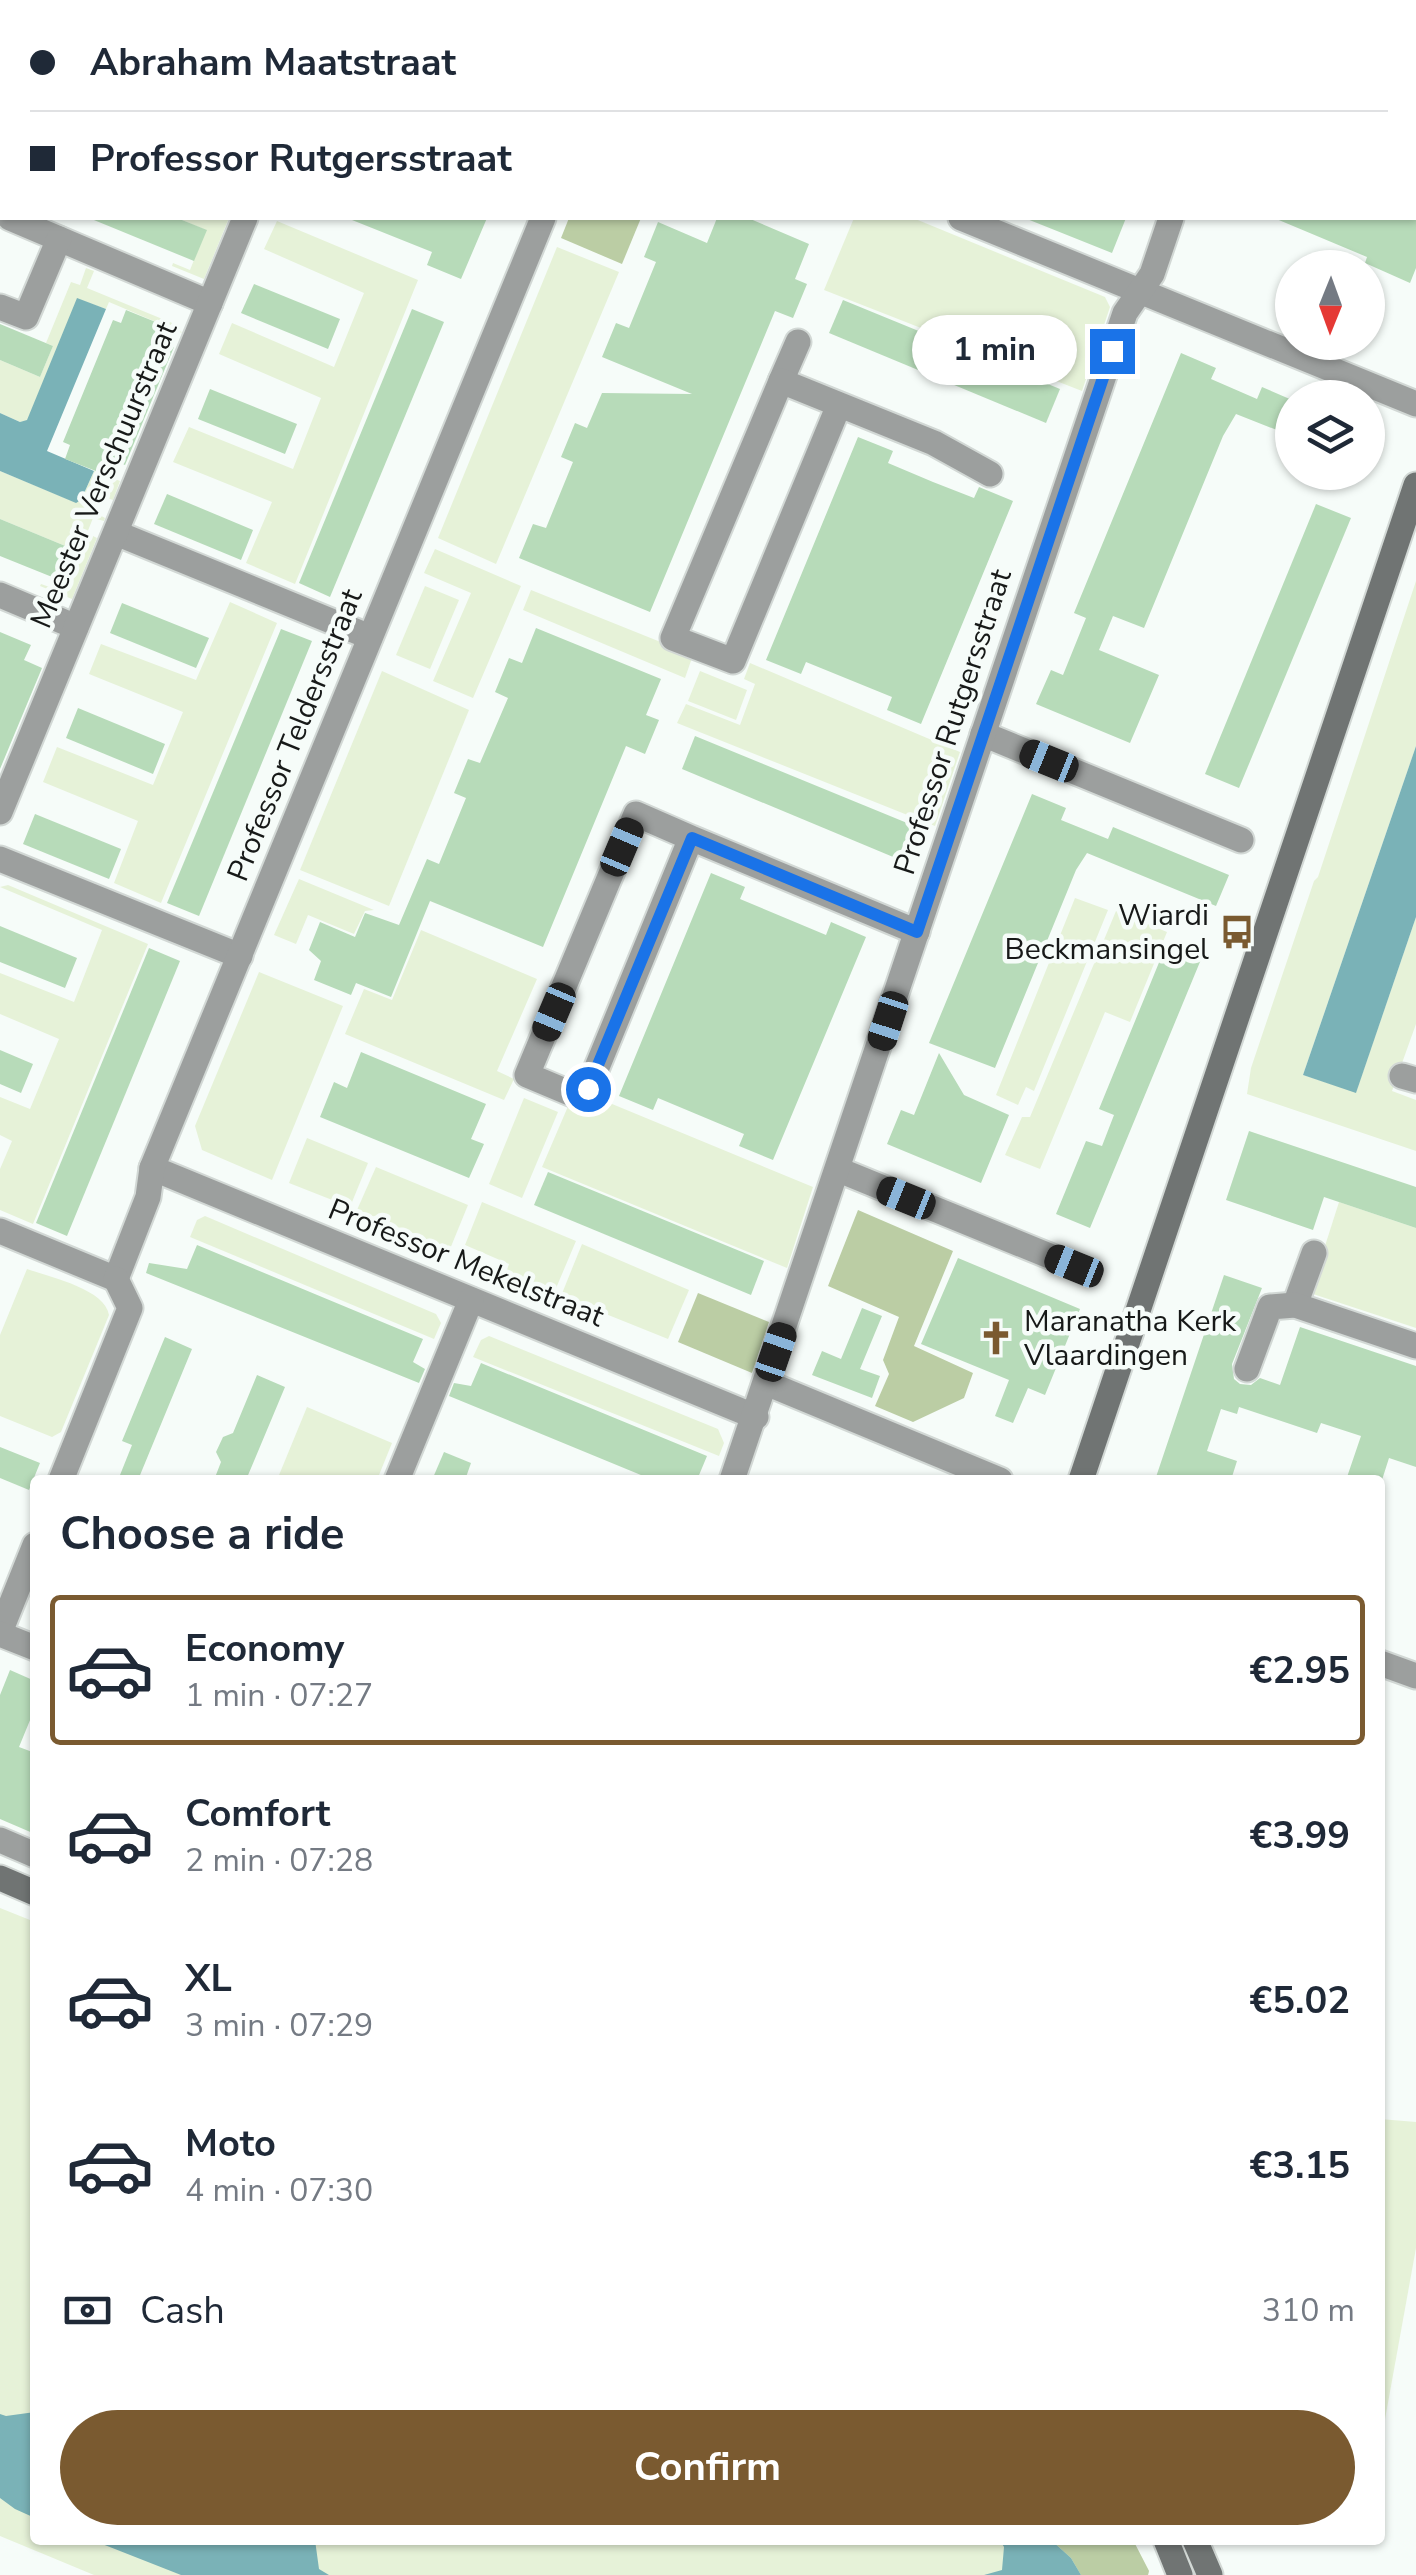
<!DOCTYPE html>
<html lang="en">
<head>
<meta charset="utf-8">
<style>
  :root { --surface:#fff; --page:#f2f2f3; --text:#1f2937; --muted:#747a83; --line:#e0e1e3; --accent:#7a5a30 }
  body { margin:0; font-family:"Nunito Sans",sans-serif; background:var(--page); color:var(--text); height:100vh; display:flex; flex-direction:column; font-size:38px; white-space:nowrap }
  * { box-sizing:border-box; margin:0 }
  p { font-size:32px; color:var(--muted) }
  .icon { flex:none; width:55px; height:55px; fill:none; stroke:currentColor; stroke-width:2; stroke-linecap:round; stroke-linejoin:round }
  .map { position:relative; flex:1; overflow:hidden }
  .sheet { position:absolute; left:30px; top:1475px; width:1355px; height:1070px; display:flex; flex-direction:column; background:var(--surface); border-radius:10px; box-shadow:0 2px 8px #0004 }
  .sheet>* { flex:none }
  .banner { position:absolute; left:0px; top:0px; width:1418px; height:220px; box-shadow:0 2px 8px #0004; display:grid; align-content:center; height:220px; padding:0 30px; background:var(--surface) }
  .needle { width:65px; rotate:181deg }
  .fabs { position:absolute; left:1275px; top:250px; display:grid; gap:20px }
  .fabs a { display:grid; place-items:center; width:110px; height:110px; border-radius:50%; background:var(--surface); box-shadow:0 2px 8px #0004; font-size:50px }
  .end { position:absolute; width:45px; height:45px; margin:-22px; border:12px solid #1a73e8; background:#fff; box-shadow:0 0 0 5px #fff }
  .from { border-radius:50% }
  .bubble { position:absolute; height:70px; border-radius:35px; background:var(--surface); box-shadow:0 2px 8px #0004; font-size:32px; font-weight:700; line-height:70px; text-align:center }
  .car { position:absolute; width:30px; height:60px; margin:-30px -15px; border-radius:12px; box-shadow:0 0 8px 2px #0007; background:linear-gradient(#222 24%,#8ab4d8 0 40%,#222 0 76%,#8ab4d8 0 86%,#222 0) }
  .banner b { display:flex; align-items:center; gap:35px; height:95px; font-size:38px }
  .banner b+b { border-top:2px solid var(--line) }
  .banner i { width:25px; height:25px; background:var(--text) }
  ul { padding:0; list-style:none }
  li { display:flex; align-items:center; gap:30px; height:150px; margin:0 20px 15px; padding:0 10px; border:5px solid transparent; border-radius:10px }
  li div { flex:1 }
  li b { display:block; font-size:38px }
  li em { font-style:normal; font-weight:700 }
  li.active { border-color:var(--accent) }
  li>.icon { width:90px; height:90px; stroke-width:1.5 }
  h2 { padding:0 30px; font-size:45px; line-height:120px }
  .pay { display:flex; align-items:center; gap:25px; height:110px; padding:0 30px; font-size:38px }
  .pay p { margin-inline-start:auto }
  .action { display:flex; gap:20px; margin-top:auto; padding:20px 30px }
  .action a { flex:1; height:115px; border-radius:60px; background:var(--accent); color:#fff; font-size:40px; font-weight:700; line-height:115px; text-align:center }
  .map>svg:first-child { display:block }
  .green { fill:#e6f2d8 }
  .forest { fill:#bbcda4 }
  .water { fill:#7ab2b7 }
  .building { fill:#b7dbb9 }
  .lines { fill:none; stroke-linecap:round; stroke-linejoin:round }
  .street-casing { stroke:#d2d8d5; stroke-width:29 }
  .secondary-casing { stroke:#d2d8d5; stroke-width:29 }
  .street { stroke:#9c9f9e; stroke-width:25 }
  .secondary { stroke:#707473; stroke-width:25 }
  .route { stroke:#1a73e8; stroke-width:12 }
  .labels { text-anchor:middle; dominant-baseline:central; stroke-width:9; stroke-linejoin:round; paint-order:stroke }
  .street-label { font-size:30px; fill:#171918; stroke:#f6fcf9 }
  .poi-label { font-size:30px; fill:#171918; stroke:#f6fcf9; text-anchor:end }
</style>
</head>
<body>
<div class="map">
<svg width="1416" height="2575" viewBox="0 0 1416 2575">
  <rect width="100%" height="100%" fill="#f6fcf9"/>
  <g class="green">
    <path d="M 177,218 L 229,218 L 204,279 L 172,266 L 173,263 L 190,270 L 206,230 Z"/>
    <path d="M 854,218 L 913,218 L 1105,297 L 1110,307 L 1082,391 L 824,290 Z"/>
    <path d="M 277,221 L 418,280 L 295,584 L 246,563 L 272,502 L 173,462 L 189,427 L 293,469 L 321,398 L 219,354 L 232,323 L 334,367 L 364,293 L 264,249 Z"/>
    <path d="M 557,247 L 619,272 L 496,564 L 438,538 Z"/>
    <path d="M 86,268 L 94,271 L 87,288 L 177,325 L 182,333 L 109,302 L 106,309 L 77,299 L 27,421 L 20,422 L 0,413 L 0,360 L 40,377 L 53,346 L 46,343 L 71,282 L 80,285 Z"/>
    <path d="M 0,471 L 75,502 L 81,500 L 94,471 L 120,481 L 113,500 L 101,496 L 94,512 L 105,518 L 104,521 L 93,518 L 87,533 L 97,538 L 72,599 L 40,586 L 41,584 L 58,590 L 75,550 L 0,519 Z"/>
    <path d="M 435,549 L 521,586 L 473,698 L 433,681 L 471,593 L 424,573 Z"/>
    <path d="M 1416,581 L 1416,746 L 1303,1075 L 1356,1092 L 1416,917 L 1416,1024 L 1392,1091 L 1416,1100 L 1416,1151 L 1247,1094 L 1251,1068 L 1314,881 L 1318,877 Z"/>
    <path d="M 425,586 L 459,600 L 430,669 L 396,655 Z"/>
    <path d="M 531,590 L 693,655 L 685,678 L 523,610 Z"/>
    <path d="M 230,602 L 277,623 L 161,903 L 114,883 L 138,821 L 43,782 L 57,747 L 153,785 L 183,712 L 89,674 L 101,644 L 196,680 Z"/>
    <path d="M 750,663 L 960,752 L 935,826 L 677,723 L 686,704 L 740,725 L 755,684 L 744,679 Z"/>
    <path d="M 382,671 L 469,710 L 389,906 L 300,870 Z"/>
    <path d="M 700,671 L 747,690 L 736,720 L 688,701 Z"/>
    <path d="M 299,879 L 374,910 L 365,911 L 354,934 L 308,915 L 296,944 L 274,935 Z"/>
    <path d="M 8,885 L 148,944 L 33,1224 L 0,1210 L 0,1169 L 12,1141 L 0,1135 L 0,1097 L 30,1109 L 59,1039 L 0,1014 L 0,973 L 74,1002 L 102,930 L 0,887 Z"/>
    <path d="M 1075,898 L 1108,910 L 1034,1091 L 1026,1087 L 1018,1105 L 996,1095 Z"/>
    <path d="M 1116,911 L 1167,932 L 1130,1022 L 1105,1012 L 1040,1169 L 1005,1155 L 1022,1117 L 1030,1117 Z"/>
    <path d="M 421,930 L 537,979 L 497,1071 L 514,1079 L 504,1100 L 345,1034 L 364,989 L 392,1000 Z"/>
    <path d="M 259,972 L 343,1006 L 272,1180 L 202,1150 L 195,1126 Z"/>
    <path d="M 524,1098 L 558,1112 L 522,1198 L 489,1184 Z"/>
    <path d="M 600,1099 L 813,1187 L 787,1268 L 542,1167 L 569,1104 L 594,1114 Z"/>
    <path d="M 307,1138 L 368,1163 L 350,1207 L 289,1183 Z"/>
    <path d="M 376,1167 L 468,1205 L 450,1249 L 357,1210 Z"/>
    <path d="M 482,1202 L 576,1241 L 554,1293 L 506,1273 L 509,1264 L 465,1245 Z"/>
    <path d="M 1339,1202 L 1416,1228 L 1416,1328 L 1310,1293 Z"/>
    <path d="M 205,1216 L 436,1314 L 441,1323 L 434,1339 L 190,1237 L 197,1220 Z"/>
    <path d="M 582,1244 L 689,1290 L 668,1339 L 561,1296 Z"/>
    <path d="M 27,1269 C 50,1277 105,1289 109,1315 L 61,1432 L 52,1437 L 0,1416 L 0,1335 Z"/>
    <path d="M 489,1336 L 718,1429 L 724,1443 L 719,1456 L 473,1357 L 481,1340 Z"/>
    <path d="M 307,1407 L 392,1443 L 377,1480 L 277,1480 Z"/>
    <path d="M 0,1908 L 35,1922 L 35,2540 L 1133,2540 L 1149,2571 L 1148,2575 L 94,2575 L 0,2536 Z"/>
    <path d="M 1380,2119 L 1416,2122 L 1416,2248 L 1380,2447 Z"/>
  </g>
  <g class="forest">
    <path d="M 569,218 L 641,218 L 622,264 L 561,238 Z"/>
    <path d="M 858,1210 L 953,1251 L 914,1346 L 973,1373 L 964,1398 L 913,1422 L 875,1406 L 889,1374 L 883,1360 L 899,1317 L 828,1286 Z"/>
    <path d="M 698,1293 L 769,1322 L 752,1373 L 678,1342 Z"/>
    <path d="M 1051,2540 L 1133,2540 L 1149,2571 L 1148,2575 L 1081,2575 L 1071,2558 Z"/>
  </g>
  <g class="water">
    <path d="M 77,298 L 106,309 L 47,451 L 94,471 L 81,500 L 76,503 L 0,471 L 0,413 L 20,422 L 27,420 Z"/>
    <path d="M 1416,746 L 1416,917 L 1356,1093 L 1303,1075 Z"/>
    <path d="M 35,2412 L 35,2518 L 15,2509 L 0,2498 L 0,2414 L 6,2416 Z"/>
    <path d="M 92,2540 L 315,2540 L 319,2569 L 329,2575 L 181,2575 Z"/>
    <path d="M 1000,2540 L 1051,2540 L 1071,2558 L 1081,2575 L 984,2575 L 1002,2570 L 1004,2547 Z"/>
  </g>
  <g class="building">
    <path d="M 89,218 L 177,218 L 207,230 L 194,261 Z"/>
    <path d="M 347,218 L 487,218 L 461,279 L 427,265 L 432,252 Z"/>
    <path d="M 717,218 L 748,218 L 809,244 L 795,279 L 807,284 L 793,318 L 775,311 L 650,612 L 519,558 L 533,524 L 546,528 L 573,462 L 561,457 L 575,423 L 587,428 L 602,393 L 692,394 L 602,357 L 616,323 L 629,328 L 656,262 L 644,257 L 658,222 L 707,243 Z"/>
    <path d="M 1274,218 L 1416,218 L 1416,268 L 1410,283 L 1365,263 L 1367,257 Z"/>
    <path d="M 1027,219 L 1027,218 L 1126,218 L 1112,253 Z"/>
    <path d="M 254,284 L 340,319 L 328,349 L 241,313 Z"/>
    <path d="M 843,300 L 1060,389 L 1046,423 L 829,333 Z"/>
    <path d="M 412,309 L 444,322 L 330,597 L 299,583 Z"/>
    <path d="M 126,310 L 163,325 L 156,340 L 174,347 L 125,465 L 108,458 L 101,473 L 65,459 L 70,445 L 63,442 L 113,320 L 121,323 Z"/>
    <path d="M 0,324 L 53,346 L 40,377 L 0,360 Z"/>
    <path d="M 1181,353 L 1216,368 L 1211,379 L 1257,399 L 1262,387 L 1292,400 L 1292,436 L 1236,414 L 1223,436 L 1144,628 L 1113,616 L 1099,650 L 1159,675 L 1130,743 L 1036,704 L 1051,670 L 1063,675 L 1086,618 L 1074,613 Z"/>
    <path d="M 210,389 L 297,424 L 285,454 L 198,419 Z"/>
    <path d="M 858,437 L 893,451 L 888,463 L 933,482 L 974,498 L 979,487 L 1013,501 L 921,724 L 887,710 L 892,697 L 806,662 L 801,674 L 766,660 Z"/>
    <path d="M 167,494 L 253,530 L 241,560 L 154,524 Z"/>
    <path d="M 1316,504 L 1351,518 L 1239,788 L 1205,774 Z"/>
    <path d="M 0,519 L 75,550 L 62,581 L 0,556 Z"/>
    <path d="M 122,603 L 209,638 L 196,668 L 110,633 Z"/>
    <path d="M 536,628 L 661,679 L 646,715 L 659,720 L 645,754 L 626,746 L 543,947 L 430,901 L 391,997 L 356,983 L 351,995 L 314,980 L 321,961 L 309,950 L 320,922 L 355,937 L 365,913 L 399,925 L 427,859 L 439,864 L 466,798 L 454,793 L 468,759 L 480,763 L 508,698 L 495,692 L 509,658 L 522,663 Z"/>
    <path d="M 281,629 L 312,641 L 199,916 L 167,903 Z"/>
    <path d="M 0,632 L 31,645 L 24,660 L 42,668 L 0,769 Z"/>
    <path d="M 78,708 L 165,744 L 153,774 L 66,738 Z"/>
    <path d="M 695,736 L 912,825 L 898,859 L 682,769 Z"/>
    <path d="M 1032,794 L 1066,808 L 1061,820 L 1108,839 L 1113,827 L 1229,875 L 1216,906 L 1087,853 L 1076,870 L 995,1068 L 929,1043 Z"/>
    <path d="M 35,814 L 121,849 L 109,879 L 23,844 Z"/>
    <path d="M 711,873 L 745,887 L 740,899 L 826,935 L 831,922 L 866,937 L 773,1160 L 739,1146 L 744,1134 L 658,1098 L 653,1110 L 619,1096 Z"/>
    <path d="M 0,926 L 77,958 L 65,988 L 0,962 Z"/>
    <path d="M 1167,943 L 1202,957 L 1090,1228 L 1056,1214 L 1086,1141 L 1102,1146 L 1114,1115 L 1099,1109 Z"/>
    <path d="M 149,948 L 180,961 L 67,1236 L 36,1223 Z"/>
    <path d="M 0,1050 L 33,1064 L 21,1093 L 0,1084 Z"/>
    <path d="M 361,1052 L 486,1104 L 471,1139 L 484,1144 L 469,1178 L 320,1117 L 334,1082 L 347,1088 Z"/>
    <path d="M 939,1053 L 964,1095 L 1009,1115 L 981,1183 L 887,1144 L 901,1110 L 914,1115 Z"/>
    <path d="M 1249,1131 L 1416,1187 L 1416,1228 L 1324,1197 L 1313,1230 L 1226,1200 Z"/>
    <path d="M 548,1172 L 764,1261 L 751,1295 L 534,1205 Z"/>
    <path d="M 197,1245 L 423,1339 L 413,1362 L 425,1369 L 419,1383 L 146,1273 L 149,1263 L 187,1269 Z"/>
    <path d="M 958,1258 L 1080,1309 L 1045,1395 L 1028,1388 L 1013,1423 L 995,1416 L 1009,1380 L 921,1344 Z"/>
    <path d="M 1224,1275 L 1262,1288 L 1232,1364 L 1234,1379 L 1240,1384 L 1251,1385 L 1260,1378 L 1280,1385 L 1300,1327 L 1416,1366 L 1416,1467 L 1389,1458 L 1382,1480 L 1346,1480 L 1361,1436 L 1321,1423 L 1317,1433 L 1239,1407 L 1237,1414 L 1221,1409 L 1207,1451 L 1237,1461 L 1231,1480 L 1155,1480 Z"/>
    <path d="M 862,1308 L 882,1316 L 860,1369 L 880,1376 L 872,1398 L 812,1375 L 822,1351 L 841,1359 Z"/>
    <path d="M 165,1337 L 192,1349 L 138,1480 L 118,1480 L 132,1445 L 122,1441 Z"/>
    <path d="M 481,1363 L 707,1456 L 697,1480 L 653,1480 L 449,1396 L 454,1383 L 471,1386 Z"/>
    <path d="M 257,1375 L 285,1387 L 246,1480 L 214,1480 L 221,1462 L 216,1452 L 223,1437 L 233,1433 Z"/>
    <path d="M 0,1447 L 40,1463 L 29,1490 L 0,1478 Z"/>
    <path d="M 444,1452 L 471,1463 L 465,1480 L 432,1480 Z"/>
    <path d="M 10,1670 L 35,1681 L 35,1708 L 19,1747 L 35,1753 L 35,1834 L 0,1819 L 0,1695 Z"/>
  </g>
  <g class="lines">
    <g class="street-casing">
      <g id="street">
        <path d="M 445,0 L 450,2"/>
        <path d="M 988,0 L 994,2"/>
        <path d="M 332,2 L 333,0"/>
        <path d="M 633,2 L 634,0"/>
        <path d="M 1239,2 L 1240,0"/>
        <path d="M 10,218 L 210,303"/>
        <path d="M 961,218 L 1416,404"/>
        <path d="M 0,307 L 26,317 L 59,239"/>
        <path d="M 781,381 L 798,342"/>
        <path d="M 839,405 L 733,661 L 673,638 L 781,381 L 934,443 L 990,474"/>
        <path d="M 116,533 L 370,637"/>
        <path d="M 0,595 L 76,627"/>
        <path d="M 983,734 L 1241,840"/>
        <path d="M 0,812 L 245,218"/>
        <path d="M 691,838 L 636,814 L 527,1075 L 584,1099 L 691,838 L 917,932"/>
        <path d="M 0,859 L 240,956"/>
        <path d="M 1402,1076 L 1416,1080"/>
        <path d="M 152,1168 L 756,1417"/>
        <path d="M 839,1170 L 1074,1266"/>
        <path d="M 0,1231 L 116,1279"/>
        <path d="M 116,1279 L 148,1197 L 152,1168 L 543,218"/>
        <path d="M 1295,1305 L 1314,1253"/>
        <path d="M 1247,1369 L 1270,1307 L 1295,1305 L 1416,1346"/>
        <path d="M 766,1383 L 1000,1480"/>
        <path d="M 61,1480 L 130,1308 L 116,1279"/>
        <path d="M 397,1480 L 471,1300"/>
        <path d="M 732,1480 L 1125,313 L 1152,274 L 1171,218"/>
        <path d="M 0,1632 L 35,1545"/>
        <path d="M 0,1634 L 35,1648"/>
        <path d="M 1380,1663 L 1416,1676"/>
        <path d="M 0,1840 L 35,1855"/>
      </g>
    </g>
    <g class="secondary-casing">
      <g id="secondary">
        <path d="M 1081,1480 L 1416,485"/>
        <path d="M 0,1878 L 35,1893"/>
        <path d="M 1166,2540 L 1180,2575"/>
        <path d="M 1195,2540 L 1210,2575"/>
      </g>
    </g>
    <use href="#street" class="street"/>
    <use href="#secondary" class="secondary"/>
  </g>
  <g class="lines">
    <path class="route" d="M 588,1089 L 692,838 L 917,932 L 1112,351"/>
  </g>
  <defs>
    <g id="bus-bare" transform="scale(2.7)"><path d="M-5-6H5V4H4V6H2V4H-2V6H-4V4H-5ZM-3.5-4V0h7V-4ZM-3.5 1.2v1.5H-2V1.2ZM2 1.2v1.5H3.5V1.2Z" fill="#7a5a30" stroke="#f6fcf9" stroke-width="2.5" paint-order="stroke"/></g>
    <g id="church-bare" transform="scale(2.7)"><path d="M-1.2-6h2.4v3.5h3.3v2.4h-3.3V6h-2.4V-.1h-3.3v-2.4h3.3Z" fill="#7a5a30" stroke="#f6fcf9" stroke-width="2.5" paint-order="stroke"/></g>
  </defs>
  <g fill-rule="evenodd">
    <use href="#bus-bare" x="1237" y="932"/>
    <use href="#church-bare" x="996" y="1338"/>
  </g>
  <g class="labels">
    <g class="street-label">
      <text transform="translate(104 475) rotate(-67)">Meester Verschuurstraat</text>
      <text transform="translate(953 722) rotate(-72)">Professor Rutgersstraat</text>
      <text transform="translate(295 735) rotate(-68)">Professor Teldersstraat</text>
      <text transform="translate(466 1263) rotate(22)">Professor Mekelstraat</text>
    </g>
    <g class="poi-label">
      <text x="1209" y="915">Wiardi<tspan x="1209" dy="34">Beckmansingel</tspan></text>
      <text x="1024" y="1321" text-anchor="start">Maranatha Kerk<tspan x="1024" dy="34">Vlaardingen</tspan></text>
    </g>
  </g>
</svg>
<div class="fabs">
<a><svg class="needle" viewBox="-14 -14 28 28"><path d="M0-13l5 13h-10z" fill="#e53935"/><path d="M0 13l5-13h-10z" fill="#747a83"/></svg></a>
<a><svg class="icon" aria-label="layers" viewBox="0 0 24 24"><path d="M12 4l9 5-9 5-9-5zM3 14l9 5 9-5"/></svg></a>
</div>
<i class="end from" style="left:588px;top:1089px"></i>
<i class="end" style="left:1112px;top:351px"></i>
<div class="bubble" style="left:912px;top:315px;width:165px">1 min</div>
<i class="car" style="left:1049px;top:761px;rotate:292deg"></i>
<i class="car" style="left:622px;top:847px;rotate:23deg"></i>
<i class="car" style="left:554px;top:1012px;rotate:203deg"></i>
<i class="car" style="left:888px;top:1021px;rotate:198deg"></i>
<i class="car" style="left:906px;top:1198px;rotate:292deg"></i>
<i class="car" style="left:1074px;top:1266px;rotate:292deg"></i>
<i class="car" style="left:776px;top:1352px;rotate:19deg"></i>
<div class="banner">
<b><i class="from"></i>Abraham Maatstraat</b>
<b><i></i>Professor Rutgersstraat</b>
</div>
<section class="sheet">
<h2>Choose a ride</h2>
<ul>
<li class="active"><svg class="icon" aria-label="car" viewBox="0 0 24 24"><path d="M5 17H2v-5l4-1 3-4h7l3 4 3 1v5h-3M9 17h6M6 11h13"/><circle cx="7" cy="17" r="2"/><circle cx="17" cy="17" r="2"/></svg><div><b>Economy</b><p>1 min · 07:27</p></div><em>€2.95</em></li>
<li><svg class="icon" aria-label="car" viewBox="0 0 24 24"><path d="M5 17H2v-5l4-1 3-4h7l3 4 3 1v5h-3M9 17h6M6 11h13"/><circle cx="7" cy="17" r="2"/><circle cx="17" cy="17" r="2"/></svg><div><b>Comfort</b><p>2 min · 07:28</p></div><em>€3.99</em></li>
<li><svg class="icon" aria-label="car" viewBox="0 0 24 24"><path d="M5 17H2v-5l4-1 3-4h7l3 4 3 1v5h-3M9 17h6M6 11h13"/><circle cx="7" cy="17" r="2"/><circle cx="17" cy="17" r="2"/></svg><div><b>XL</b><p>3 min · 07:29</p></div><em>€5.02</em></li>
<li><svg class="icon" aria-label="car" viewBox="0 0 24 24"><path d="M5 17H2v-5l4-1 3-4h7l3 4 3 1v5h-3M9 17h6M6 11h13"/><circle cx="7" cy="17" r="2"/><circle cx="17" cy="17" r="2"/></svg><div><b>Moto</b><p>4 min · 07:30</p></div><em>€3.15</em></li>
</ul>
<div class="pay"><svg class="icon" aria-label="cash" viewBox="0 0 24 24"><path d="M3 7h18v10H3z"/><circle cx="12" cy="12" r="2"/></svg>Cash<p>310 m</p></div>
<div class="action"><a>Confirm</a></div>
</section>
</div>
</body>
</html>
